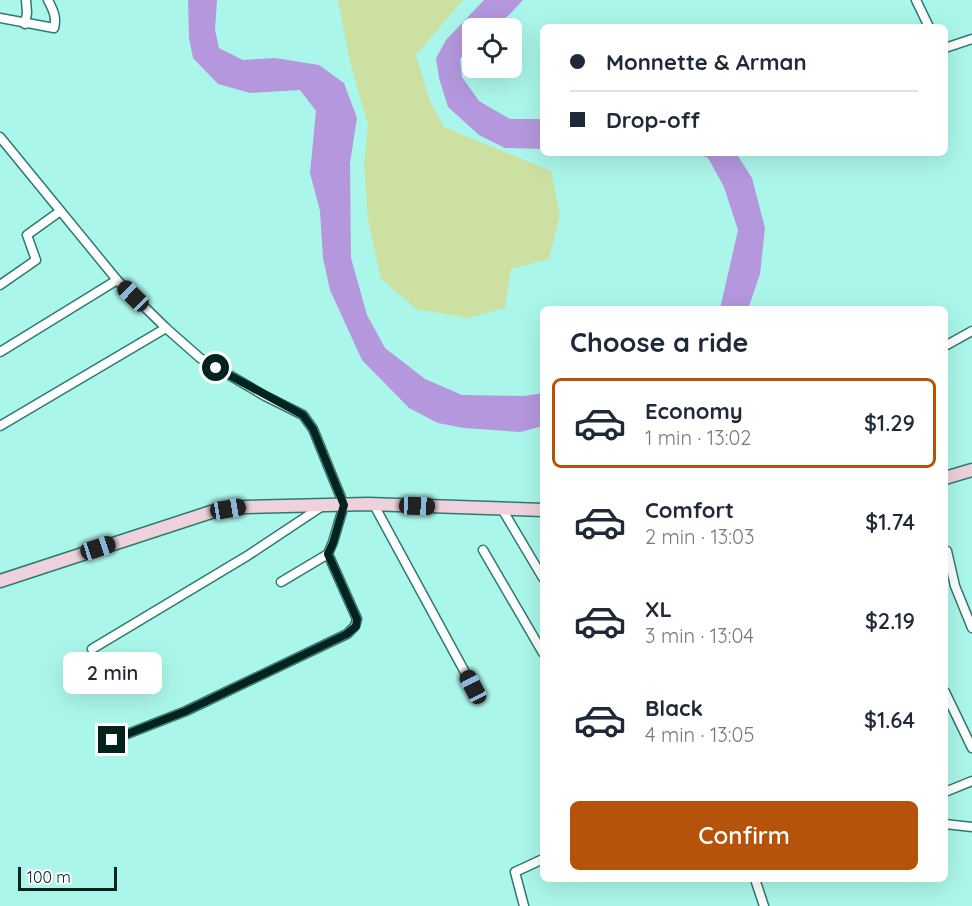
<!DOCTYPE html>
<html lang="en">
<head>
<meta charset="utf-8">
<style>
  :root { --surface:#fff; --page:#f2f2f3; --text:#1f2937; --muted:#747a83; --line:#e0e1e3; --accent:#b45309 }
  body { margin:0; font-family:Quicksand,sans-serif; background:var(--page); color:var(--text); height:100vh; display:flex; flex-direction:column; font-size:22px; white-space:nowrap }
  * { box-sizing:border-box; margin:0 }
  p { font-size:20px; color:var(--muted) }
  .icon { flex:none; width:33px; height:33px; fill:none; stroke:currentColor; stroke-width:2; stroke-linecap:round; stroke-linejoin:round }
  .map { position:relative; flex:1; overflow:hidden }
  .details { position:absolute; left:540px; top:306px; width:408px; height:576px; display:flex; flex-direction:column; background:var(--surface); border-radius:9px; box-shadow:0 6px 24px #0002 }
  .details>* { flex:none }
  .top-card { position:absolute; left:540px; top:24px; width:408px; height:132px; border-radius:9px; box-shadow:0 6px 24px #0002; display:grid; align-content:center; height:132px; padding:0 30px; background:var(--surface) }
  .fabs { position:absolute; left:462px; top:18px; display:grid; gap:12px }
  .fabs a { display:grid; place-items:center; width:60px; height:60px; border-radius:9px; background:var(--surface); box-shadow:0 6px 24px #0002; font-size:30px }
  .scale { position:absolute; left:18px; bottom:15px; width:99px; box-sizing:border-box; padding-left:6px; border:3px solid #03231f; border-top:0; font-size:16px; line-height:21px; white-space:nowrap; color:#03231f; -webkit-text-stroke:4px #fff; paint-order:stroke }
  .end { position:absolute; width:27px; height:27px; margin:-14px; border:8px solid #03231f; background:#fff; box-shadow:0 0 0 3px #fff }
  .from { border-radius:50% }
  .bubble { position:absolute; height:42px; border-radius:9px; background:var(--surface); box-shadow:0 6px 24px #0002; font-size:20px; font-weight:600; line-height:42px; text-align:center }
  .car { position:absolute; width:18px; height:36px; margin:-18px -9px; border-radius:8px; box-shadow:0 0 4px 2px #0007; background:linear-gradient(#222 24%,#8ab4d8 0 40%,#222 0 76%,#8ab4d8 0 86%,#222 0) }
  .top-card b { display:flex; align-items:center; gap:21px; height:57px; font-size:22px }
  .top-card b+b { border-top:2px solid var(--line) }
  .top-card i { width:15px; height:15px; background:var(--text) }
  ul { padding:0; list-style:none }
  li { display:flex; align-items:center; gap:18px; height:90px; margin:0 12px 9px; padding:0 18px; border:3px solid transparent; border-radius:9px }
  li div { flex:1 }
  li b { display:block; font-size:22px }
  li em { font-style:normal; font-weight:600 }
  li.selected { border-color:var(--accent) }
  li>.icon { width:54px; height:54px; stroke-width:1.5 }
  h2 { padding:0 30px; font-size:27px; line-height:72px }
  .button { display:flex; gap:12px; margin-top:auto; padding:12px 30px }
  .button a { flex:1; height:69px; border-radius:9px; background:var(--accent); color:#fff; font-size:24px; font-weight:600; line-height:69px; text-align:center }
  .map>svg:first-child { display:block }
  .green { fill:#cce0a1 }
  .water { fill:#b497dd }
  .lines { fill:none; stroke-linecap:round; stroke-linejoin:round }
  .minor-casing { stroke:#2f7a70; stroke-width:11 }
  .secondary-casing { stroke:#2f7a70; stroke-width:15 }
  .minor { stroke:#fff; stroke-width:8 }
  .secondary { stroke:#eed1da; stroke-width:12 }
  .route { stroke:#03231f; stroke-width:8 }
</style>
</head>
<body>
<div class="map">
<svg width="972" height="906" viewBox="0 0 972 906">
  <rect width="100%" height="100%" fill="#abf6ea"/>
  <path class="green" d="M 338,0 L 463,0 L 416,55 L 430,101 L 444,127 L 551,171 L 560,215 L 549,259 L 511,269 L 505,308 L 468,318 L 416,309 L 381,279 L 368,220 L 364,165 L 368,125 L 350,62 Z"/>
  <g class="water">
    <path d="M 188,0 L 217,0 L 215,30 L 219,48 L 243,60 L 275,58 L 319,65 L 344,83 L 357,118 L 350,163 L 351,258 L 367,315 L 385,348 L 425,379 L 462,395 L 524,396 L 543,393 L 543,426 L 520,432 L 464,428 L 438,423 L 409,408 L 362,360 L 330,290 L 323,258 L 320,211 L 310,173 L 316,111 L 300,90 L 250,93 L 218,84 L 193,58 L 189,38 Z"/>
    <path d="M 484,0 L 523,0 L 509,15 L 492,28 L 472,28 L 472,45 L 460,59 L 462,77 L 479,101 L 510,119 L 543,119 L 543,149 L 505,148 L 479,135 L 448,107 L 439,78 L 436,58 L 446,40 Z"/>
    <path d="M 696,153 L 736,153 L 752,178 L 765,228 L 760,274 L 748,309 L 720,309 L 738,230 L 724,187 L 708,158 Z"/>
  </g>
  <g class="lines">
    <g class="minor-casing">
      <g id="minor">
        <path d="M 916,0 L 929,27"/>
        <path d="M 0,18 L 54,28 C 57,17 53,10 48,0"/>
        <path d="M 25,24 L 27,13 L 26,0"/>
        <path d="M 945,48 L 972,39"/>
        <path d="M 0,137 L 117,280 L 166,328 L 200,358 L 265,396 L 303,415 L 313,429 L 344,505 L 333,542 L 328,554 L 281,582"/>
        <path d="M 0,285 L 36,260 L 27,235 L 59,212"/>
        <path d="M 945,346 L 972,331"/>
        <path d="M 0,352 L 117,280"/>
        <path d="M 0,426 L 166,328"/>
        <path d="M 374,505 L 473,687"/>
        <path d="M 502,509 L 543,578"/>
        <path d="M 483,550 L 543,653"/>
        <path d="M 947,551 L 955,586 L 972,628"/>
        <path d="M 92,649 L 247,556 L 324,505"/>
        <path d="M 945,692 L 972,748"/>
        <path d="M 112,740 L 186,711 L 347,634 L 355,626 L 357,619 L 328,554"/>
        <path d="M 945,792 L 972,781"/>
        <path d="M 945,824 L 972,827"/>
        <path d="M 755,879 L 764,906"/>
        <path d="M 524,906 L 515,872 L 543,859"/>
      </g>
    </g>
    <g class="secondary-casing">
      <g id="secondary">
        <path d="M 945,478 L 972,470"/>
        <path d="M 0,581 L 211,512 L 245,507 L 368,504 L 543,510"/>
      </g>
    </g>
    <use href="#minor" class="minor"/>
    <use href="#secondary" class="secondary"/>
  </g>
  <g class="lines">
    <path class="route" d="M 112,740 L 186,711 L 347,634 L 356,626 L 357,619 L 328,554 L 333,543 L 344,505 L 313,429 L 303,415 L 216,368"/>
  </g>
</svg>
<div class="fabs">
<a><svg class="icon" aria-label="locate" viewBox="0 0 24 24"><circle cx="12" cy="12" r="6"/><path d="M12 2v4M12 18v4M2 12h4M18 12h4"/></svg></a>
</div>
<div class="scale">100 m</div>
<i class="end from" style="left:216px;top:368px"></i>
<i class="end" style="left:112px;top:740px"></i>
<div class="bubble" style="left:63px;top:652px;width:99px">2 min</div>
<i class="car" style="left:133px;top:296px;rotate:314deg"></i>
<i class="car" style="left:417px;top:506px;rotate:92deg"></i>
<i class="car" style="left:228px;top:509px;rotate:81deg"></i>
<i class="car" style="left:98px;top:548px;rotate:72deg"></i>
<i class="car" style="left:473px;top:687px;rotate:332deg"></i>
<div class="top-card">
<b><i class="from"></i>Monnette &amp; Arman</b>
<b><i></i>Drop-off</b>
</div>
<section class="details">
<h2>Choose a ride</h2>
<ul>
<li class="selected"><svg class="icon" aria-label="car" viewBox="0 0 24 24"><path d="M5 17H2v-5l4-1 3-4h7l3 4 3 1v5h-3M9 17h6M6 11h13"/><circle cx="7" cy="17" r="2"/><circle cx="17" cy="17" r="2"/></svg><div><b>Economy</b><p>1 min · 13:02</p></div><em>$1.29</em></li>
<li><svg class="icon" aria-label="car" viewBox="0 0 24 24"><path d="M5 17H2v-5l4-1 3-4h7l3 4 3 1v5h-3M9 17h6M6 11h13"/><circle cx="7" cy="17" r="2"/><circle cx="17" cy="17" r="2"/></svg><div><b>Comfort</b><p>2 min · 13:03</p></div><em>$1.74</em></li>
<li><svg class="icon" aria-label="car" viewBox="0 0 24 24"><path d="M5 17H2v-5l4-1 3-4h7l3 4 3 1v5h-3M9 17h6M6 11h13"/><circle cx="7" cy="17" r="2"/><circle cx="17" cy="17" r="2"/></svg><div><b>XL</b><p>3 min · 13:04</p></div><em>$2.19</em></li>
<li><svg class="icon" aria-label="car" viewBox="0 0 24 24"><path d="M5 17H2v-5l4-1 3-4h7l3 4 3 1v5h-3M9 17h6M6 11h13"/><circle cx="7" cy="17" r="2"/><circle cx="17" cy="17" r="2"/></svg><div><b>Black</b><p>4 min · 13:05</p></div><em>$1.64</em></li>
</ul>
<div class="button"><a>Confirm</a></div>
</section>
</div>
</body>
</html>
